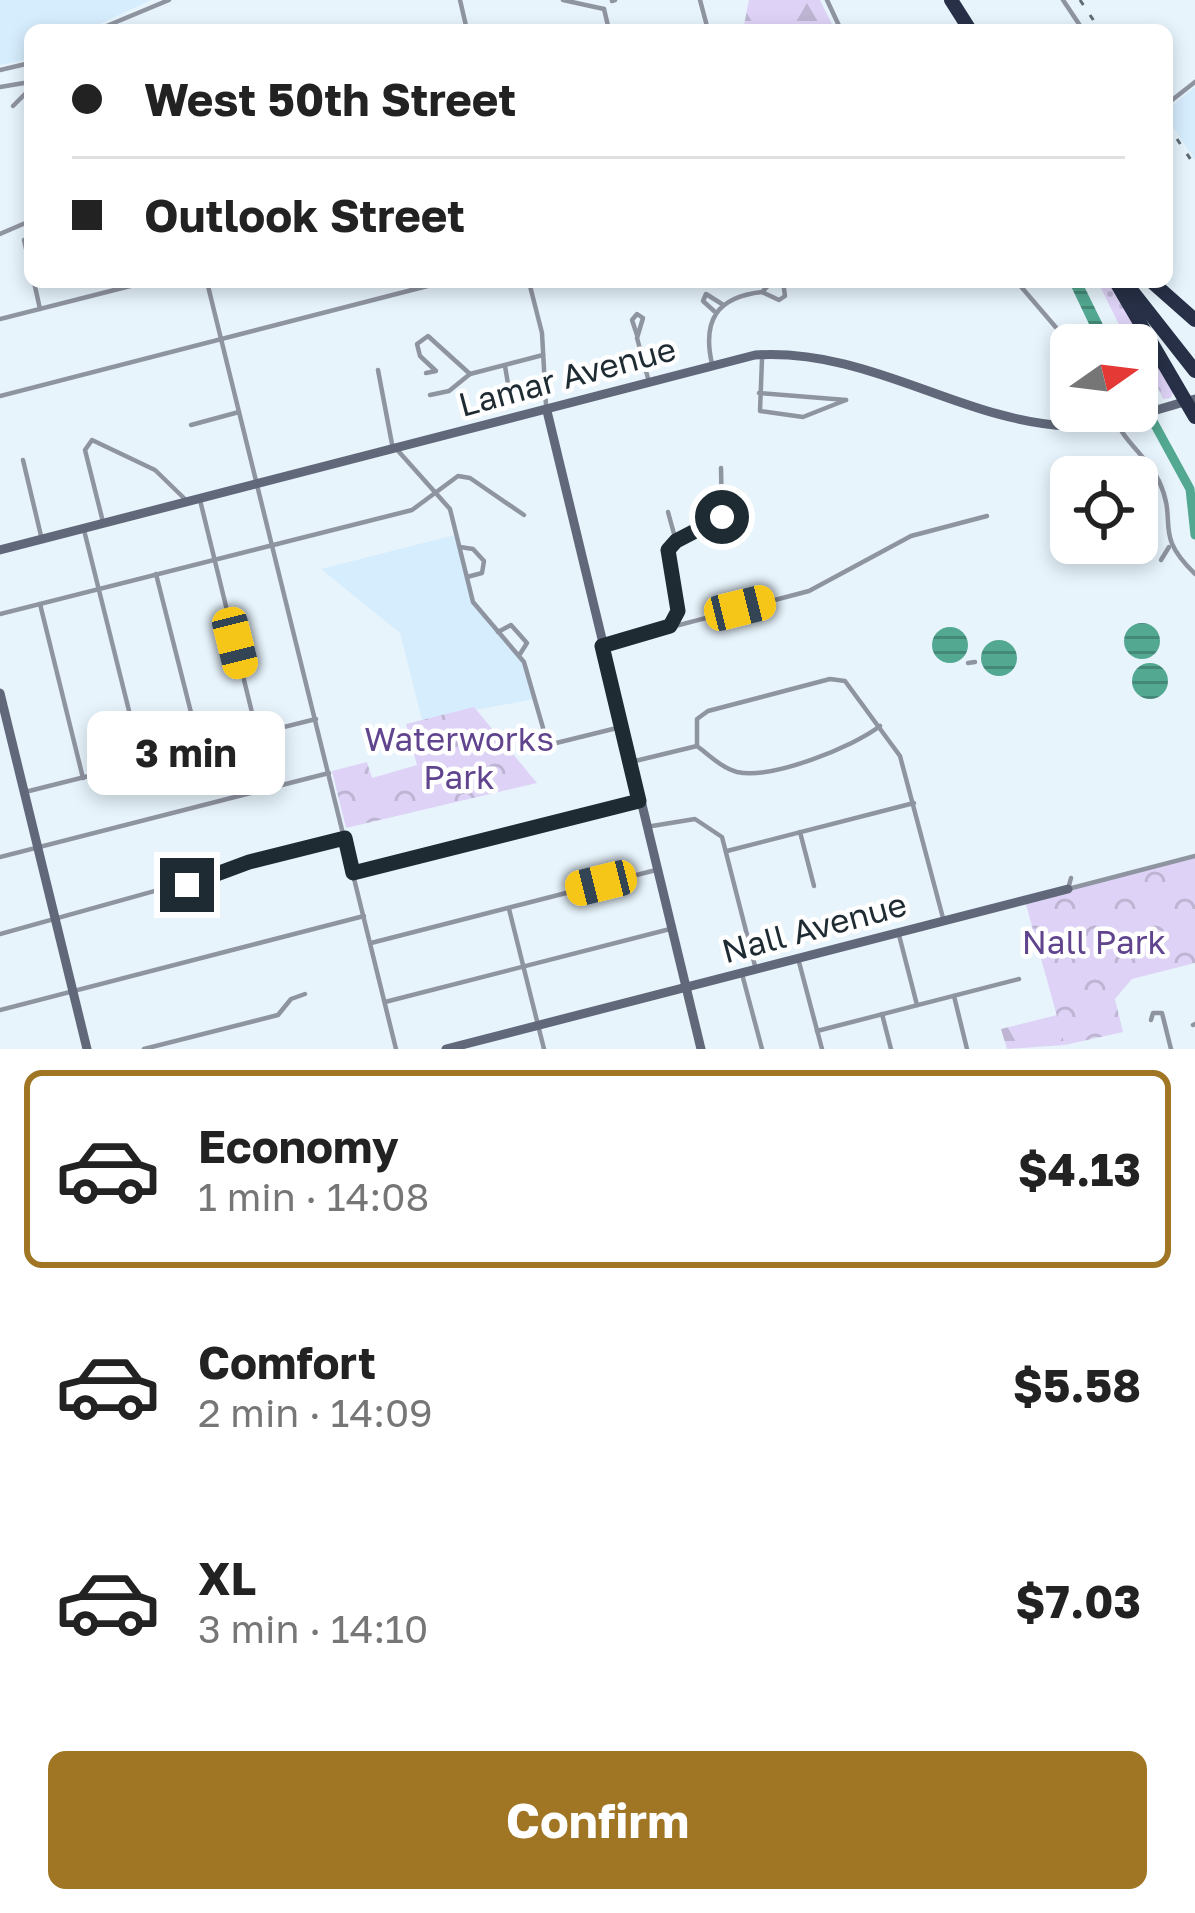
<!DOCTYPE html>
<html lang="en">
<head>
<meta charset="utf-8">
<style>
  :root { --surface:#fff; --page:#f6f6f6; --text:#222; --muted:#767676; --line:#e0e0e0; --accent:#a07524 }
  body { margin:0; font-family:"Golos Text",sans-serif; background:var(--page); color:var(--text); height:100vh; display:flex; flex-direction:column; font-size:45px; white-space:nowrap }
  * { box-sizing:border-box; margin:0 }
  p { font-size:39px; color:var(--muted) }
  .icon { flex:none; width:66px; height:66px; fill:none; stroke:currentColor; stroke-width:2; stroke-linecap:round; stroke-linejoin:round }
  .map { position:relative; height:1049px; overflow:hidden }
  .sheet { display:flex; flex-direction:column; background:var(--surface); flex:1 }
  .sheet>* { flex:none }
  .top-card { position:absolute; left:24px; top:24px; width:1149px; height:264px; border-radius:18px; box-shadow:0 6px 18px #0003; display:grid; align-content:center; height:264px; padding:0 48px; background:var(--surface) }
  .needle { width:78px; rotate:76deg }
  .fabs { position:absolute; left:1050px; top:324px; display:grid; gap:24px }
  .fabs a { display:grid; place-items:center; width:108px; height:108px; border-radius:18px; background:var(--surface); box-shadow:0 6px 18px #0003; font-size:60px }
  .end { position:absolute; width:54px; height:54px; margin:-27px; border:15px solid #1e2b32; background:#fff; box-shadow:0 0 0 6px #fff }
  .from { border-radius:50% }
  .bubble { position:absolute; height:84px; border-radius:18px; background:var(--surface); box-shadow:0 6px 18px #0003; font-size:39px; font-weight:700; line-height:84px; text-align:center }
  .car { position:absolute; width:36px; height:72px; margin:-36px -18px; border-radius:15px; box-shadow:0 0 9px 3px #0007; background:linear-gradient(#f5c518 24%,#345 0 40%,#f5c518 0 76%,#345 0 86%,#f5c518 0) }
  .top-card b { display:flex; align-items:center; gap:42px; height:114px; font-size:45px }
  .top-card b+b { border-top:3px solid var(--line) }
  .top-card i { width:30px; height:30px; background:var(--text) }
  ul { padding:21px 0 0; list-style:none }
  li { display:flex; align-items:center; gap:36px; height:198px; margin:0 24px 18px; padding:0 24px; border:6px solid transparent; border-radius:18px }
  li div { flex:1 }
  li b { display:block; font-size:45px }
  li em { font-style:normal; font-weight:700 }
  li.on { border-color:var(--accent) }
  li>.icon { width:108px; height:108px; stroke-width:1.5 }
  .button { display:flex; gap:24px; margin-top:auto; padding:24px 48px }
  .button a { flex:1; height:138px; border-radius:18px; background:var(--accent); color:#fff; font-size:48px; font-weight:700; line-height:138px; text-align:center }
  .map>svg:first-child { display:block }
  .built { fill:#d6edfd }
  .grass { fill:url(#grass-dots) }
  .forest { fill:url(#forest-firs) }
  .park { fill:url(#park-crowns) }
  .water { fill:url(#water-rules) }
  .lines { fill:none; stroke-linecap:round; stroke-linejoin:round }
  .river { stroke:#53a891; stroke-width:9 }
  .street { stroke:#8f94a1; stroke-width:4.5 }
  .secondary { stroke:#61687a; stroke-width:9 }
  .highway { stroke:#273047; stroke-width:14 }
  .rail { stroke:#5e6b72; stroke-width:3; stroke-dasharray:6 12; stroke-linecap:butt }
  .route { stroke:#1e2b32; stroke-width:15 }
  .labels { text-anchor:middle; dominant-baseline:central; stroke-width:9; stroke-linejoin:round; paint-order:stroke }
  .street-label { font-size:33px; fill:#1e2b32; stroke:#fff }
  .park-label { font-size:33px; fill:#60448e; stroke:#fff }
</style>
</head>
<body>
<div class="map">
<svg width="1195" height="1049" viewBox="0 0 1195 1049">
  <defs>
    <pattern id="grass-dots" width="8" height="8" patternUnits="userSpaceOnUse" patternTransform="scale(3)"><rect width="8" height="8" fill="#ded3f6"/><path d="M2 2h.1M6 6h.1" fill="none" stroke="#beb5d3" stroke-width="1.8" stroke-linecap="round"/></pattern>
    <pattern id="forest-firs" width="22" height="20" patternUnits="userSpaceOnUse" patternTransform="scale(3)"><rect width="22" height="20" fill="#ded3f6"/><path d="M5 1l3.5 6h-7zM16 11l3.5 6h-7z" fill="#beb5d3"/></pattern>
    <pattern id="park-crowns" width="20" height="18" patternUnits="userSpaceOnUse" patternTransform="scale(3)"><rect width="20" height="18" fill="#ded3f6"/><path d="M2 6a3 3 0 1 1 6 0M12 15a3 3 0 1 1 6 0" fill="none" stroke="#beb5d3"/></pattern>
    <pattern id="water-rules" width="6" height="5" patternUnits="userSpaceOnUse" patternTransform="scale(3)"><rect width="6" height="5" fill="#53a891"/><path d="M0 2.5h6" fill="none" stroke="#448977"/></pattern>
  </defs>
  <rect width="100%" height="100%" fill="#e7f4fc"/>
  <g class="built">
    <path d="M 0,0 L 151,0 L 87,30 L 30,30 L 30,59 L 0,65 Z"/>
    <path d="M 1195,87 L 1195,160 L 1167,118 L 1167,110 Z"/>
    <path d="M 455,535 L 472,603 L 523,663 L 534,699 L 422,720 L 400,633 L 321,569 Z"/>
  </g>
  <path class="grass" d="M 1098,282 L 1109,282 L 1174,390 L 1171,398 L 1163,399 L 1151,372 L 1137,364 L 1137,345 L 1129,345 Z"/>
  <g class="forest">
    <path d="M 749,0 L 820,0 L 835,30 L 743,30 Z"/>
    <path d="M 1057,1015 L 1065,1045 L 1007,1049 L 1001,1029 Z"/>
  </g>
  <g class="park">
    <path d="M 474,707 L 537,783 L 346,828 L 332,771 L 367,762 L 372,778 L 417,765 L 406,724 Z"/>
    <path d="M 1195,857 L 1195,963 L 1132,979 L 1115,999 L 1123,1032 L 1065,1045 L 1025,901 Z"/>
  </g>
  <g class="water">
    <path d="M 1069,282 L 1082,282 L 1113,345 L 1099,345 Z"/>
    <circle cx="1142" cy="641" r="18"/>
    <circle cx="950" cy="645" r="18"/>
    <circle cx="999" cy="658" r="18"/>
    <circle cx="1150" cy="681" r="18"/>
  </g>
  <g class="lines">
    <path class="river" d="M 1137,392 L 1190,489 L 1195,535"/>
    <g class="street">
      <path d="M 460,0 L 467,30"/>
      <path d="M 563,0 L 604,9"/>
      <path d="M 700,0 L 708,30"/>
      <path d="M 827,0 L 841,30"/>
      <path d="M 1063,0 L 1083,30"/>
      <path d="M 612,1 L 615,0"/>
      <path d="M 604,9 L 609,30"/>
      <path d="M 97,30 L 169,0"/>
      <path d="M 0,70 L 30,63"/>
      <path d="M 0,87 L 30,82"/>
      <path d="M 1167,104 L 1195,82"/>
      <path d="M 13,106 L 27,92 L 27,83"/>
      <path d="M 0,234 L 30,221"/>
      <path d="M 24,240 L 30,266"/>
      <path d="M 34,282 L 40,309"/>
      <path d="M 207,282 L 396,1049"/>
      <path d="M 529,282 L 542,333 L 546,405"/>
      <path d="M 772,282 L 762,292 L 779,300 L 785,296 L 783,282"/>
      <path d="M 1017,282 L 1071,345"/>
      <path d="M 714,311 L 703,301 L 706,294 L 722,304"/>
      <path d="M 0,319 L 146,282"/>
      <path d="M 637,335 L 632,320 L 637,314 L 643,318 L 637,338 L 649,382"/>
      <path d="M 762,359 L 760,411 L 803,417 L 846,400"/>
      <path d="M 712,364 C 702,320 717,297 762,292"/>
      <path d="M 378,370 L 392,444 L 450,509 L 473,602 L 524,662 L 548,745 L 621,727"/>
      <path d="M 426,373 L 436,371 L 420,356 L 417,344 L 428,336 L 470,374"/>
      <path d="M 759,393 L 846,400"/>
      <path d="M 430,395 L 449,391 L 470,374 L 543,355"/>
      <path d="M 0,396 L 443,282"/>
      <path d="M 484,405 L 510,396 L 505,366"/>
      <path d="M 1111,411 C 1124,444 1146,454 1159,481 C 1179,525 1152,532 1195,574"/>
      <path d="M 191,425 L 239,412"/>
      <path d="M 23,460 L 42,540"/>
      <path d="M 200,500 L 257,733"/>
      <path d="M 668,512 L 676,541"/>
      <path d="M 103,522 L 85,450 L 92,440 L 155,470 L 188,502"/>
      <path d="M 84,530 L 142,763"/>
      <path d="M 460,547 L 473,549 L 484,561 L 482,573 L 467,577"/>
      <path d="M 1161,560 L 1169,547"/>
      <path d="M 156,574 L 200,748"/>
      <path d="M 40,604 L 83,778"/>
      <path d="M 0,614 L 412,510 L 458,476 L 470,478 L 524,515"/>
      <path d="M 670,626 L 678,611 L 666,557 L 676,541 L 722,517 L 721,468"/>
      <path d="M 498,632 L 511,625 L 527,643 L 520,654"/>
      <path d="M 603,645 L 809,591 L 911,536 L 987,516"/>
      <path d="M 968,663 L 975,662"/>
      <path d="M 697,746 L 697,719 L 708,711 L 830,679 L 845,681 L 900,756 L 943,918"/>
      <path d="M 635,761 L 697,746 C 709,755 722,768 737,772 C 771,780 853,747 880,726"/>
      <path d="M 25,792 L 316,719"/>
      <path d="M 652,826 L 695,819 L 722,837 L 755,966"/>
      <path d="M 800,832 L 814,886"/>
      <path d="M 727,851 L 914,803"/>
      <path d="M 0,857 L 329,773"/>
      <path d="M 354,873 L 639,801"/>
      <path d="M 1071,878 L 1068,889 L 1195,856"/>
      <path d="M 509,909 L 544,1049"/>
      <path d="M 0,934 L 345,838"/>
      <path d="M 899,935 L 917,1005"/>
      <path d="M 371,943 L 656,870"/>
      <path d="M 799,962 L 822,1049"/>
      <path d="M 742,974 L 762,1049"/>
      <path d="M 954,996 L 967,1049"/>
      <path d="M 385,1002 L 670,929"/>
      <path d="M 0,1010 L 364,916"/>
      <path d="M 882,1014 L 891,1049"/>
      <path d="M 1151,1020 L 1153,1013 L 1162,1013 L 1171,1049"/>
      <path d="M 1193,1025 L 1195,1024"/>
      <path d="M 817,1031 L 1019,979"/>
      <path d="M 144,1049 L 278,1015 L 291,999 L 305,994"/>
    </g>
    <g class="secondary">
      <path d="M 547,411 L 701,1049"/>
      <path d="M 0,550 L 755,355 C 872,348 959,421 1069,426 C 1112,428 1154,409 1195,399"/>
      <path d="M 0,693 L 87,1049"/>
      <path d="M 446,1049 L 1068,889"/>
    </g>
    <g class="highway">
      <path d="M 951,0 L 970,30"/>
      <path d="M 1116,282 L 1195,417"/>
      <path d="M 1125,282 L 1195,371"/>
      <path d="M 1152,282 L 1195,320"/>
    </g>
    <g class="rail">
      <path d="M 1080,0 L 1100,30"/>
      <path d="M 1167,124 L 1195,166"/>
    </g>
  </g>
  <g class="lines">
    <path class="route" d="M 187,885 L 249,862 L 345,838 L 353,873 L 639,801 L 602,646 L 670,626 L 678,611 L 668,550 L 676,541 L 722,517"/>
  </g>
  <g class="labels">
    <g class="street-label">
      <text transform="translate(567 376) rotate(-15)">Lamar Avenue</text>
      <text transform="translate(814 927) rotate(-15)">Nall Avenue</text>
    </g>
    <g class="park-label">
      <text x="459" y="738">Waterworks<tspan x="459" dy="38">Park</tspan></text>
      <text x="1094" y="941">Nall Park</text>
    </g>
  </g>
</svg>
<div class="fabs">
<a><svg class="needle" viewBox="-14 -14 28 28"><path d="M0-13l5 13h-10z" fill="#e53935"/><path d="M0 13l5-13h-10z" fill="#767676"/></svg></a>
<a><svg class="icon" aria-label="locate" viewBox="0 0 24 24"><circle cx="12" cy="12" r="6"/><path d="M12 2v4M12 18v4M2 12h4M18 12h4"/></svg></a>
</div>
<i class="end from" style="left:722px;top:517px"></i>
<i class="end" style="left:187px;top:885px"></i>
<div class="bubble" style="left:87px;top:711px;width:198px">3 min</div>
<i class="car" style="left:740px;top:608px;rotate:76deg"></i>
<i class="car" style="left:235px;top:643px;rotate:166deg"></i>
<i class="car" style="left:601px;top:883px;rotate:256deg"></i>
<div class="top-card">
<b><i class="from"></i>West 50th Street</b>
<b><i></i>Outlook Street</b>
</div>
</div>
<section class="sheet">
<ul>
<li class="on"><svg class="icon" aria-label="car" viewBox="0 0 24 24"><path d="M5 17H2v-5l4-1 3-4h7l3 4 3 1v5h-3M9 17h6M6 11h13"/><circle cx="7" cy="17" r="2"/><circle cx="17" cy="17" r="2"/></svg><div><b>Economy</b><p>1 min · 14:08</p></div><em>$4.13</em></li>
<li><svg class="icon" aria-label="car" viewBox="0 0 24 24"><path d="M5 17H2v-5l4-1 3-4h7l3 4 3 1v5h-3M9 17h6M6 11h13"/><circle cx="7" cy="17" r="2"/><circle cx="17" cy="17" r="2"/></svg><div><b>Comfort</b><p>2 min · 14:09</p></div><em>$5.58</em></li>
<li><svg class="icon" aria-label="car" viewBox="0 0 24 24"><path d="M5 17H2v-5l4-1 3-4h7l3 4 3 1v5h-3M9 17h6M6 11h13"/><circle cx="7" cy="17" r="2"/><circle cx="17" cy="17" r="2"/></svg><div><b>XL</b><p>3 min · 14:10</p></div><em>$7.03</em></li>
</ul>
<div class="button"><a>Confirm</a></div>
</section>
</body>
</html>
